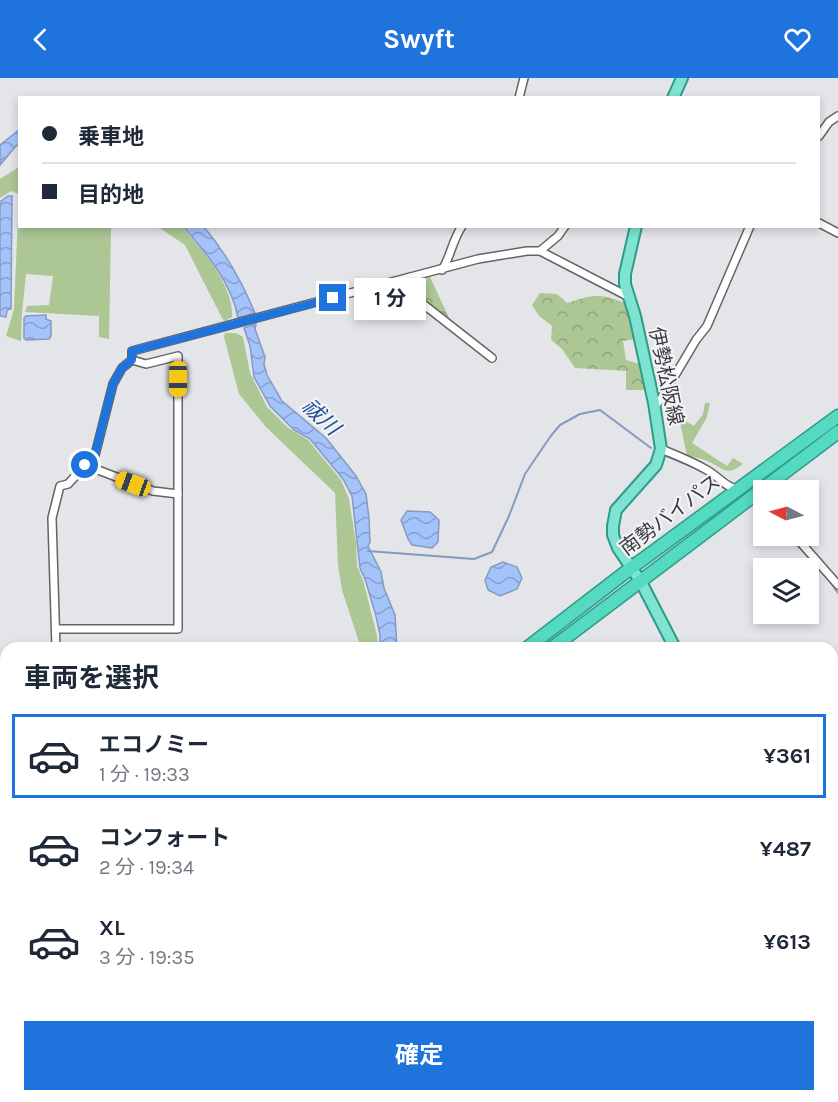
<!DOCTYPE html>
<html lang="ja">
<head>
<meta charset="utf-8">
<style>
  :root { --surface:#fff; --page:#f6f6f7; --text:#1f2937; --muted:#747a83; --line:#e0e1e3; --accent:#1e73dd }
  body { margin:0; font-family:Karla,"Noto Sans JP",sans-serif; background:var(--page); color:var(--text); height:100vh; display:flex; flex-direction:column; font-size:22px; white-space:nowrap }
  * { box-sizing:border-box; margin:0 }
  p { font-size:20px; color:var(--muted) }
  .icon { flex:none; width:33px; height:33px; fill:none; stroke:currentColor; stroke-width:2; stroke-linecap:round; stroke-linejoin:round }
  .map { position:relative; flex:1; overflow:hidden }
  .drawer { position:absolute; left:0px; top:564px; width:838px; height:460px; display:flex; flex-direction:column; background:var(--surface); border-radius:18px 18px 0 0; box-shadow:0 3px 9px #0003 }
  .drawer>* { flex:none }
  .hud { position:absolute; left:18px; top:18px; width:802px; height:132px; border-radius:0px; box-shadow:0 3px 9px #0003; display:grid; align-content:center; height:132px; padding:0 24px; background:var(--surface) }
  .needle { width:39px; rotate:276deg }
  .buttons { position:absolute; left:753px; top:402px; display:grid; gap:12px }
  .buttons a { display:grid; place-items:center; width:66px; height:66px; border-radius:0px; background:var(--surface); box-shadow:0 3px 9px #0003; font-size:30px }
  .end { position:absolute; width:27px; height:27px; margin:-14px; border:8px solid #1e73dd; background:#fff; box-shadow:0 0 0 3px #fff }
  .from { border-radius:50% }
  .bubble { position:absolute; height:42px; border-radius:0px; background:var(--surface); box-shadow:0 3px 9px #0003; font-size:20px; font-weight:700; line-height:42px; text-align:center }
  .car { position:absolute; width:18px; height:36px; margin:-18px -9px; border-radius:8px; box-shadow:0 0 4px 2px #0007; background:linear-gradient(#f5c518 24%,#345 0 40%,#f5c518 0 76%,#345 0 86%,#f5c518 0) }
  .hud b { display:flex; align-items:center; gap:21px; height:57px; font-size:22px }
  .hud b+b { border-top:2px solid var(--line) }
  .hud i { width:15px; height:15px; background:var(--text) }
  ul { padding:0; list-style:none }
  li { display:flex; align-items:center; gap:18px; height:84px; margin:0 12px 9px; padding:0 12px; border:3px solid transparent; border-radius:0px }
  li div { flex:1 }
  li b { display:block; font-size:22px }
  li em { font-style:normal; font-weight:700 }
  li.active { border-color:var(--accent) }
  li>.icon { width:54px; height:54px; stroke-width:1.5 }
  h2 { padding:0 24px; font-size:27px; line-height:72px }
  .primary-button { display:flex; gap:12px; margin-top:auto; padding:12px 24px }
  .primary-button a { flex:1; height:69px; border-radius:0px; background:var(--accent); color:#fff; font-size:24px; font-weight:700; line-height:69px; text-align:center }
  header { display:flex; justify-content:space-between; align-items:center; height:78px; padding:0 24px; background:var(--accent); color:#fff; font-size:27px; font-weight:700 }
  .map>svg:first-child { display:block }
  .green { fill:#acc794 }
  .forest { fill:url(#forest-crowns) }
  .water { fill:url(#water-waves); stroke:#849ac1; stroke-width:1.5 }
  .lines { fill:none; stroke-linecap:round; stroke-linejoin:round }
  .stream { stroke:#849ac1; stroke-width:2 }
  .minor-casing { stroke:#636466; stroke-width:10 }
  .secondary-casing { stroke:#636466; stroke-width:12 }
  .primary-casing { stroke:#2e9c87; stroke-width:14 }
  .trunk-casing { stroke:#2e9c87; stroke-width:15 }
  .minor { stroke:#fff; stroke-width:7 }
  .secondary { stroke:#fff; stroke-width:9 }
  .primary { stroke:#7ee3d0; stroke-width:10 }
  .trunk { stroke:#53dac0; stroke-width:12 }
  .route { stroke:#1e73dd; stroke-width:8 }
  .labels { text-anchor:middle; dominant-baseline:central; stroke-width:4.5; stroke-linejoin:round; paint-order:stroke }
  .street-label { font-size:20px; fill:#3a3a3c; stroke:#f2f3f6 }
  .water-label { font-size:21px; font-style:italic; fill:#244d9b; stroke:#f2f3f6 }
</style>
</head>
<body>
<header><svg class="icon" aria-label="back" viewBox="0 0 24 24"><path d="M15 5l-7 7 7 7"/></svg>Swyft<svg class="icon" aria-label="heart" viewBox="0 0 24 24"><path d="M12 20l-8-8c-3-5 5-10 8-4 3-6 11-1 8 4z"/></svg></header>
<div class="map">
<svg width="838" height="1024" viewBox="0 0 838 1024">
  <defs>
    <pattern id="forest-crowns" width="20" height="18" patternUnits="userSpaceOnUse" patternTransform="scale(1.5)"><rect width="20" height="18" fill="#acc794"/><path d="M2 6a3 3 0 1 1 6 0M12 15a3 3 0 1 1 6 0" fill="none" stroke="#8da37a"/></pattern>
    <pattern id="water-waves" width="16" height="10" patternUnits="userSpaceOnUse" patternTransform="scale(1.5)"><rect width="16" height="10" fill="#a4c3fa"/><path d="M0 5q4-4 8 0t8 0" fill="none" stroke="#879fcc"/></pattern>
  </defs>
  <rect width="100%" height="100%" fill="#e4e5e8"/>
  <g class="green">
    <path d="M 19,89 L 20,148 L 111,149 L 109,261 L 99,259 L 99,238 L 25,234 L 27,228 L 49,227 L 53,198 L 26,196 L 22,235 L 21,263 L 6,258 L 14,231 L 19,116 L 11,113 L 0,120 L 0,101 Z"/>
    <path d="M 158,149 L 182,149 C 202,171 234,208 232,239 L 225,243 L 222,240 L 185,167 Z"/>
    <path d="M 225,255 L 236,255 L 243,259 L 250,295 L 267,329 L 287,349 L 308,362 L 341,402 L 349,421 L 356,465 L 357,488 L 363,502 L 377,558 L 378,570 L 361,570 L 342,512 L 338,487 L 335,415 L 266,349 L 239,316 L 224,259 Z"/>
    <path d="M 705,325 L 710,325 L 707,339 L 692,365 L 727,388 L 733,380 L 743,386 C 725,400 723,389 707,383 C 700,380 693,379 687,378 L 680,344 L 681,340 L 694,348 L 703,336 Z"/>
  </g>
  <g class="forest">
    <path d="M 430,199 L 450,242 L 425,223 L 418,201 Z"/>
    <path d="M 540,215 L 557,216 L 567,225 C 595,216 600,215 627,226 L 637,261 L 623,263 L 626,282 L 641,286 L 648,312 L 626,312 L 626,293 L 575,290 L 562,271 L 551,262 L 552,248 L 539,238 L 532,227 Z"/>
  </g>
  <g class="water">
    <path d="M 19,52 L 19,67 L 16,68 L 0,87 L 0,67 Z"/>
    <path d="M 8,118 L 12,118 L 11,231 L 7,232 L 6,239 L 0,238 L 0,124 Z"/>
    <path d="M 184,149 L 204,149 C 226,175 242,204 255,235 L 238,240 C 232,205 206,175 184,149 Z"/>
    <path d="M 46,237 L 46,241 L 51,243 L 51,258 L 49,261 L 26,262 L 24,260 L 24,240 L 26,238 Z"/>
    <path d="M 256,246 L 255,251 L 265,279 L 264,286 L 267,297 L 282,323 L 326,360 L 356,398 L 366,416 L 369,440 L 370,464 L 368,468 L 381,494 L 384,510 L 395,537 L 397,570 L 380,570 L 380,557 L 376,538 L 365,501 L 360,490 L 352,418 L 343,401 L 310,361 L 294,352 L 270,328 L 254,299 L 250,268 L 244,250 Z"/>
    <path d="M 407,433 L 430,434 L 439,442 L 438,464 L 432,470 L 412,467 L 408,461 L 401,442 Z"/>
    <path d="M 503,484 L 517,489 L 522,500 L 517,511 L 500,518 L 488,512 L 485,502 L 491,489 Z"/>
  </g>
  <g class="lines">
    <g class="stream">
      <path d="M 664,377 L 695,390"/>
      <path d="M 789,458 L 814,485"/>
      <path d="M 368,473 L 474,481 L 492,474 L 509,438 L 525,396 L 550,359 L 560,347 L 580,336 L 600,332 L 651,370"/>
      <path d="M 826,498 L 838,515"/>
      <path d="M 832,653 L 838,635"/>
      <path d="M 836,689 L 838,690"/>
    </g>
    <g class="minor-casing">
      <g id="minor">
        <path d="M 519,20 L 524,0"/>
        <path d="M 819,58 L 829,44 L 838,38"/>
        <path d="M 819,145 L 838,155"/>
        <path d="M 540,173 L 627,218"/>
        <path d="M 442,192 C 451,178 452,163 462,148"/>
        <path d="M 411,199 L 423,226 L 492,280"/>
        <path d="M 655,328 L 661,321 L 696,262 L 707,248 L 750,148"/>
        <path d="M 661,371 C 676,377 691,383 705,391 C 716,396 726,410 737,411"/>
        <path d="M 85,387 L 153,413 L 178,416"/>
        <path d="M 795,458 L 838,507"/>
        <path d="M 56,551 L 178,551 L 178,278 L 146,286 L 132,282"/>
        <path d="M 56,570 L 52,440 L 60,408 L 68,406 L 95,377 L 113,306 L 122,290 L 132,282 L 132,273 L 478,181 L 527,173 L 540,173 L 558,158 L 565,148"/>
        <path d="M 0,657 L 6,658"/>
      </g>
    </g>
    <g class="secondary-casing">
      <g id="secondary">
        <path d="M 0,807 L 6,810"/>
        <path d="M 542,1018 L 558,1024"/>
      </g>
    </g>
    <g class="primary-casing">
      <g id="primary">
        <path d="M 673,20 L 682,0"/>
        <path d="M 636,148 L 625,196 L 625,206 L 635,238 L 654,325 L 661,371 L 656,387 L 616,432 L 613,448 L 613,457 L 618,470 L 641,504 L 675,570"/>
        <path d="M 832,863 L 838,874"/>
      </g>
    </g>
    <g class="trunk-casing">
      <g id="trunk">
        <path d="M 527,570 L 631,490 L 838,338"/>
        <path d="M 552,570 L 838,354"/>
        <path d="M 0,965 L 6,960"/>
        <path d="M 0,984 L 6,979"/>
      </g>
    </g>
    <use href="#minor" class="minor"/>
    <use href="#secondary" class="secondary"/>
    <use href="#primary" class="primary"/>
    <use href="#trunk" class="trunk"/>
  </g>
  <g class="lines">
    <path class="route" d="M 85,387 L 95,376 L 113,306 L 122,290 L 132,282 L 132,273 L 333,220"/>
  </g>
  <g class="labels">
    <g class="street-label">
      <text transform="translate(666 298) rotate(78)">伊勢松阪線</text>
      <text transform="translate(670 437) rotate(-37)">南勢バイパス</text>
    </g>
    <g class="water-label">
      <text transform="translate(321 339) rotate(43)">祓川</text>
    </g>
  </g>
</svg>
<div class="buttons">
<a><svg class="needle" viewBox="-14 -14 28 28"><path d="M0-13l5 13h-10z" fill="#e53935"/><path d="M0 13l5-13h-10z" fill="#747a83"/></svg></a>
<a><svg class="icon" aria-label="layers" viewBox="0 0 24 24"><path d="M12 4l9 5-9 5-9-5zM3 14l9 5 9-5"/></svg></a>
</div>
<i class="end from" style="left:85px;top:387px"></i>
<i class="end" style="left:333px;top:220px"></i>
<div class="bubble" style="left:354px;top:200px;width:72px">1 分</div>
<i class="car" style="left:178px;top:301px;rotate:180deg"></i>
<i class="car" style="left:133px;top:406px;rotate:290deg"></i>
<div class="hud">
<b><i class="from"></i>乗車地</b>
<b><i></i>目的地</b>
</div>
<section class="drawer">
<h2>車両を選択</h2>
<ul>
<li class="active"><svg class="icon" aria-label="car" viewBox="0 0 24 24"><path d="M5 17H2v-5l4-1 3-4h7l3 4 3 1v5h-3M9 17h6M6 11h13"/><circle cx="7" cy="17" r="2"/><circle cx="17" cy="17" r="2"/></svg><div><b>エコノミー</b><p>1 分 · 19:33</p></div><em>¥361</em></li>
<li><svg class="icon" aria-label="car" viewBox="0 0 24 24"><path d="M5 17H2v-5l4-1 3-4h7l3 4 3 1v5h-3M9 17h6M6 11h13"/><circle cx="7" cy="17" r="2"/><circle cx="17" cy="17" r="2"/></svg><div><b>コンフォート</b><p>2 分 · 19:34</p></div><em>¥487</em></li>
<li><svg class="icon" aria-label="car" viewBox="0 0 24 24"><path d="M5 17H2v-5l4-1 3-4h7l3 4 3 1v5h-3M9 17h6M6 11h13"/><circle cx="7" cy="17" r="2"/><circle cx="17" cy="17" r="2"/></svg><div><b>XL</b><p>3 分 · 19:35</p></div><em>¥613</em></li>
</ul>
<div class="primary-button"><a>確定</a></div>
</section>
</div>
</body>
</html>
